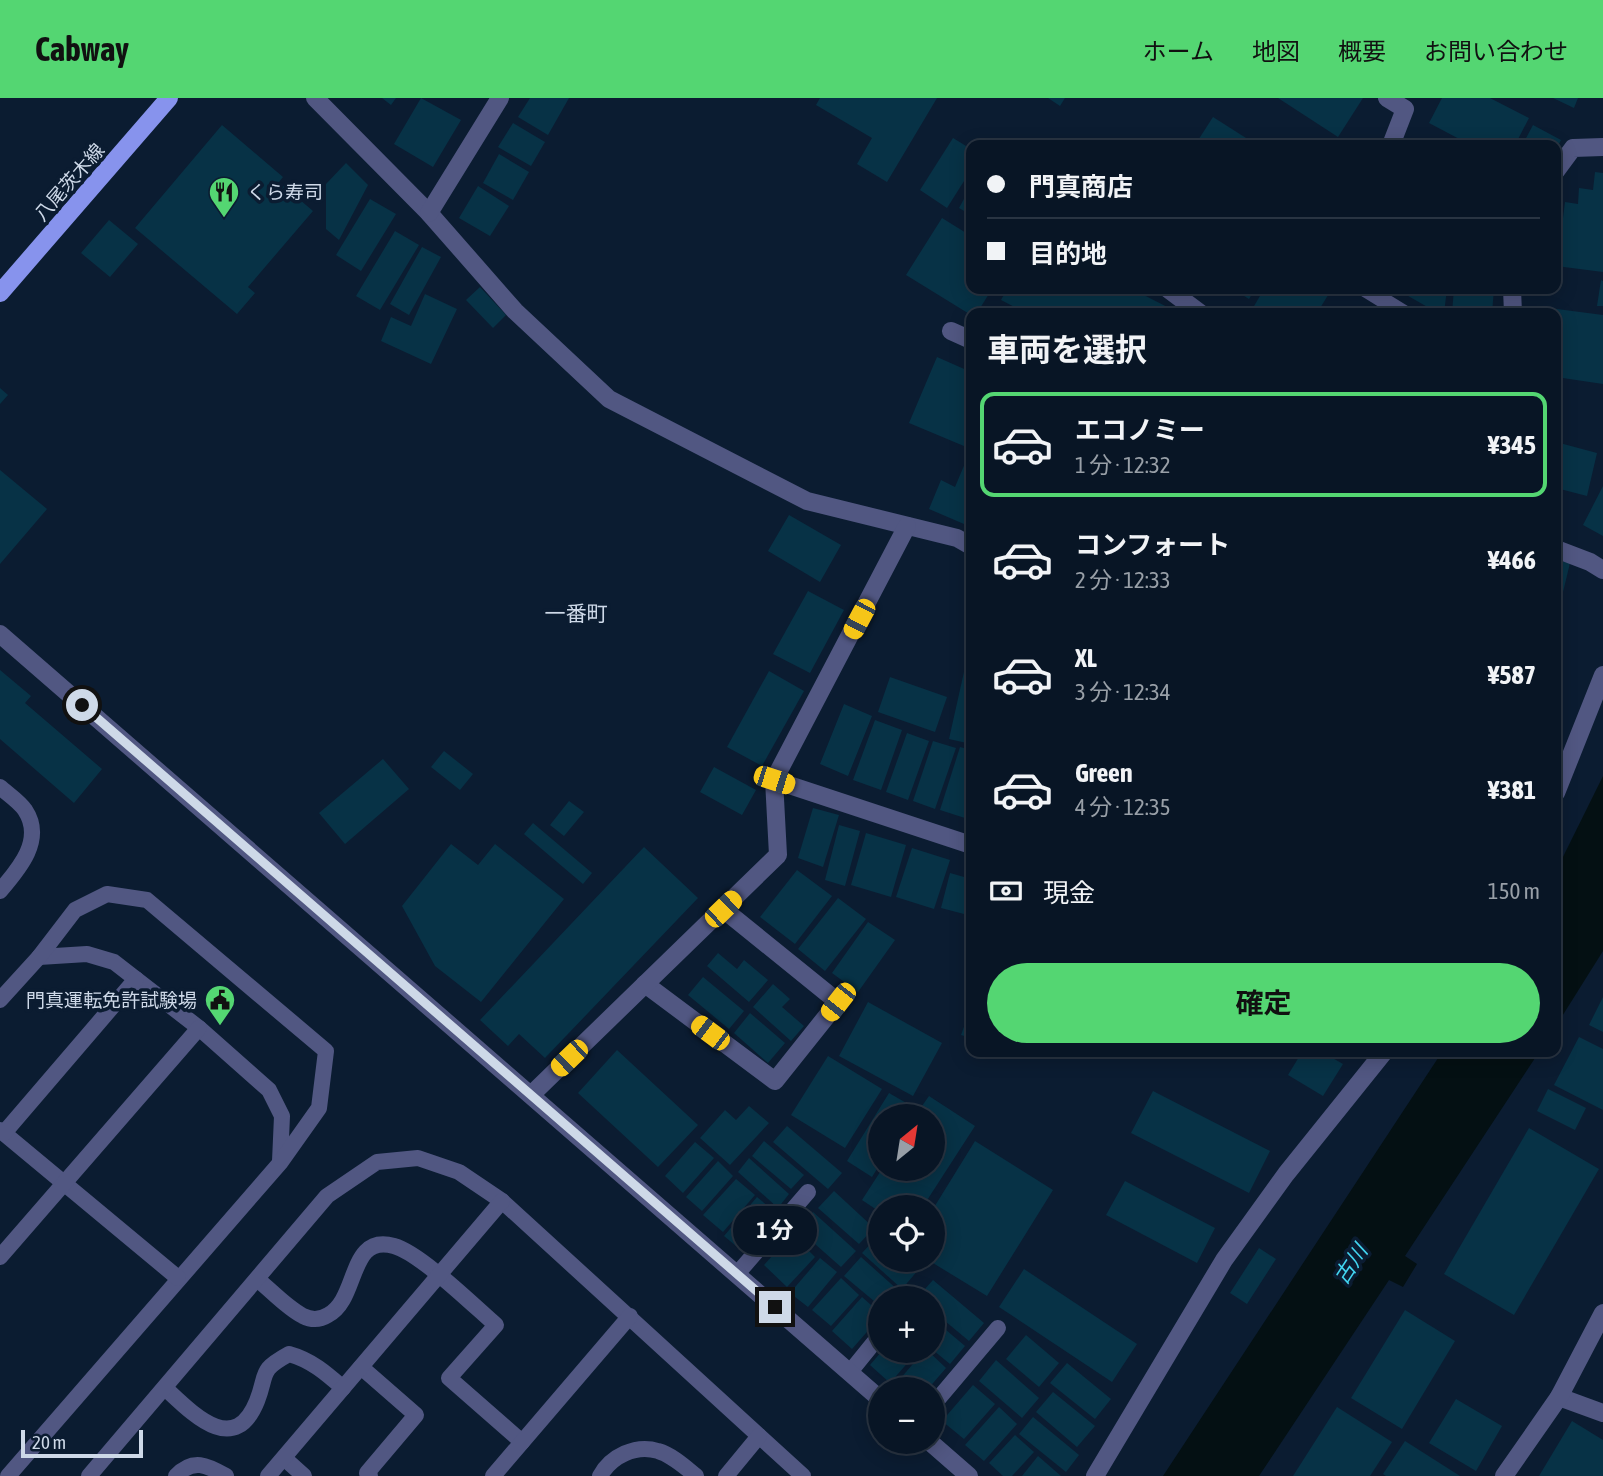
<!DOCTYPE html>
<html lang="ja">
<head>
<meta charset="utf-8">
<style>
  :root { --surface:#081525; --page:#111e2d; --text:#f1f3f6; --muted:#989fa7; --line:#293442; --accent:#54d672 }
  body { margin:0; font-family:"Asap Condensed","Noto Sans JP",sans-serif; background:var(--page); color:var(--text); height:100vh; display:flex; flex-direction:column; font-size:26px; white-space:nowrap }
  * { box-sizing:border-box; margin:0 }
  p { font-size:23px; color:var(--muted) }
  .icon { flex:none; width:38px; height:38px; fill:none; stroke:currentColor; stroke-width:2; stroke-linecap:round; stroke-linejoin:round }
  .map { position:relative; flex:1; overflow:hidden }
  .panel { position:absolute; left:966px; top:210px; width:595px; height:749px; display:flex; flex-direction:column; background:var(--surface); border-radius:14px; box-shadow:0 4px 18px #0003,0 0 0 2px var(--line) }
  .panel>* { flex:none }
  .top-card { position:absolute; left:966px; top:42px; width:595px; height:154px; border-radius:14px; box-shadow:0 4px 18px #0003,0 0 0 2px var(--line); display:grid; align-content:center; height:154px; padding:0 21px; background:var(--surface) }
  .needle { width:46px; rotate:30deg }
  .controls { position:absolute; left:868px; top:1006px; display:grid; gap:14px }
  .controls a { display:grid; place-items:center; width:77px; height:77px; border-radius:50%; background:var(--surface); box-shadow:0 4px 18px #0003,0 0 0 2px var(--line); font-size:35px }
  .scale { position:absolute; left:21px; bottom:18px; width:122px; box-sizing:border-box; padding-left:7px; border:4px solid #ced9e8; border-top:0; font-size:19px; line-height:24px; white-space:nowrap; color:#ced9e8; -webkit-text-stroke:5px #0b1c31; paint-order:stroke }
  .end { position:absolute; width:32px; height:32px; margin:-16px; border:9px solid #ced9e8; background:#111; box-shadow:0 0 0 4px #111 }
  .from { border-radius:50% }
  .bubble { position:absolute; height:49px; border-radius:24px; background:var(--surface); box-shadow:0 4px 18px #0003,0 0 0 2px var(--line); font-size:23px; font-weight:700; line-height:49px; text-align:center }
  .car { position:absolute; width:21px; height:42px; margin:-21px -10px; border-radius:9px; box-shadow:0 0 5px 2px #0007; background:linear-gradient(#f5c518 24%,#345 0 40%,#f5c518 0 76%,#345 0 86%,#f5c518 0) }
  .top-card b { display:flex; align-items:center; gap:24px; height:66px; font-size:26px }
  .top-card b+b { border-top:2px solid var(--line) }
  .top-card i { width:18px; height:18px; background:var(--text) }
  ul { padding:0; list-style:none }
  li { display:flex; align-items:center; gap:21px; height:105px; margin:0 14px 10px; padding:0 7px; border:4px solid transparent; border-radius:14px }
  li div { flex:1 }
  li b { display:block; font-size:26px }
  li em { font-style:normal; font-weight:700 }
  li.active { border-color:var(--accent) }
  li>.icon { width:63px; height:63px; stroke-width:1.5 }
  h2 { padding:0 21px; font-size:32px; line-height:84px }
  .pay { display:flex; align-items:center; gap:18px; height:77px; padding:0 21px; font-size:26px }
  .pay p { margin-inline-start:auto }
  .primary-button { display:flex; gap:14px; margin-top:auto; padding:14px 21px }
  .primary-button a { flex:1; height:80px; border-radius:42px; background:var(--accent); color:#111; font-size:28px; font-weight:700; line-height:80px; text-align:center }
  header { display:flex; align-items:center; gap:42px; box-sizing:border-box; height:98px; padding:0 35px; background:var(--accent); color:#111 }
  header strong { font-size:33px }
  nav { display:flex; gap:38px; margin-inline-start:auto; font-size:24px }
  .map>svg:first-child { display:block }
  .water { fill:#041013 }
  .building { fill:#073246 }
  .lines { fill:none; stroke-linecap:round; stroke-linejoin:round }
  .service { stroke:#515782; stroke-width:16 }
  .minor { stroke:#515782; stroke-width:18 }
  .tertiary { stroke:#515782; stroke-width:18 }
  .primary { stroke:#8793ed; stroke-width:18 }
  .route { stroke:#ced9e8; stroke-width:9 }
  .labels { text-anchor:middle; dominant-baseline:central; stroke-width:7; stroke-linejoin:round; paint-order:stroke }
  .street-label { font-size:19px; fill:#ced9e8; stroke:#0b1c31 }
  .poi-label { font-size:19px; fill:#ced9e8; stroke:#0b1c31; text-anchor:start }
  .neighbourhood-label { font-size:21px; fill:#ced9e8; stroke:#0b1c31 }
  .water-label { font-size:21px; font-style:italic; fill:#42d6f1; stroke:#0b1c31 }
</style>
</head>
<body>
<header>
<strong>Cabway</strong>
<nav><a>ホーム</a><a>地図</a><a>概要</a><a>お問い合わせ</a></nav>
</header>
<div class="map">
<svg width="1603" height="1378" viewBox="0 0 1603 1378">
  <rect width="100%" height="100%" fill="#0b1c31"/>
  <g class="water">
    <path d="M 1603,678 L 1603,853 L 1556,928 L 1556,773 Z"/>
    <path d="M 1442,954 L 1539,954 L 1405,1158 L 1417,1166 L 1403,1189 L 1389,1182 L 1259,1378 L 1163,1378 Z"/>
  </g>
  <g class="building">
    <path d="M 382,0 L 396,0 L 391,7 Z"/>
    <path d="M 421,0 L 461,22 L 433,69 L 394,46 Z"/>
    <path d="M 530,0 L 569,0 L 548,37 L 518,19 Z"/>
    <path d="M 820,0 L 937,0 L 887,84 L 857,66 L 872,40 L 816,7 Z"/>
    <path d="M 1048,0 L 1065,0 L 1060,8 Z"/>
    <path d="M 1278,0 L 1363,0 L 1338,39 Z"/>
    <path d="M 1442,0 L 1490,0 L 1529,20 L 1515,47 L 1463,47 L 1465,44 L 1429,25 Z"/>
    <path d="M 1553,0 L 1578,0 L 1574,10 Z"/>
    <path d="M 1213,19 L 1257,47 L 1195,47 Z"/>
    <path d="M 513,25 L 545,44 L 531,68 L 498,49 Z"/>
    <path d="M 222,27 L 283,79 L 279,84 L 313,113 L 248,189 L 255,195 L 237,216 L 135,130 Z"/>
    <path d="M 1533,27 L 1561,42 L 1556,52 L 1556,47 L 1523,46 Z"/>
    <path d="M 953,40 L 971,51 L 971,72 L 947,110 L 920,92 Z"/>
    <path d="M 499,56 L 529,74 L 513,102 L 483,85 Z"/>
    <path d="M 346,65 L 368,87 L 339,142 L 326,131 L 326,86 Z"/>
    <path d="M 1595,74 L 1603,75 L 1603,174 L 1556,168 L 1556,119 L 1563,120 L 1565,104 L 1578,106 L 1579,90 L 1593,92 Z"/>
    <path d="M 478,88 L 509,108 L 490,138 L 459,120 Z"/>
    <path d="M 971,88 L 971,117 L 959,110 Z"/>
    <path d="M 370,101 L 396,116 L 361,173 L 336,157 Z"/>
    <path d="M 942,120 L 971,138 L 971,191 L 992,191 L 977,215 L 971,215 L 971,217 L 906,177 Z"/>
    <path d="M 109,122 L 138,146 L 110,179 L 81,155 Z"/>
    <path d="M 395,133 L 419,147 L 380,212 L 356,198 Z"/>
    <path d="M 422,149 L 441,159 L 409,217 L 390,206 Z"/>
    <path d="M 1601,182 L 1603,183 L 1603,208 L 1597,208 Z"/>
    <path d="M 480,189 L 506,217 L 493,230 L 466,202 Z"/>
    <path d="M 1007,191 L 1132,191 L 1179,215 L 1026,215 L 1001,202 Z"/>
    <path d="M 1233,191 L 1255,191 L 1249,201 Z"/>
    <path d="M 1264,191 L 1324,191 L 1330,194 L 1317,215 L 1250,215 Z"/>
    <path d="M 1396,191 L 1447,191 L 1444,215 L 1438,215 Z"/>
    <path d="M 1454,191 L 1494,191 L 1492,215 L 1452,215 Z"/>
    <path d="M 425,196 L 457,211 L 431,266 L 381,243 L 391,219 L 411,228 Z"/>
    <path d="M 1534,208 L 1603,217 L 1603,286 L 1556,279 L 1556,215 L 1533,215 Z"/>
    <path d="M 937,259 L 971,274 L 971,429 L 929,411 L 941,382 L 955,389 L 971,351 L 909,325 Z"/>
    <path d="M 0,290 L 8,297 L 0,306 Z"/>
    <path d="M 1556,344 L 1597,355 L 1587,398 L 1556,390 Z"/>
    <path d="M 0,372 L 47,411 L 0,466 Z"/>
    <path d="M 1603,388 L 1603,438 L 1583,427 Z"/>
    <path d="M 789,417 L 841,447 L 820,484 L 768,453 Z"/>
    <path d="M 1556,462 L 1570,465 L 1557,519 L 1556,519 Z"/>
    <path d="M 808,493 L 844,512 L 810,575 L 773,556 Z"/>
    <path d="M 970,547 L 971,548 L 971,646 L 949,641 Z"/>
    <path d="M 0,572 L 31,598 L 25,605 L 102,671 L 74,705 L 0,641 Z"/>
    <path d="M 769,573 L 804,593 L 762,668 L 727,649 Z"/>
    <path d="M 890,579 L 947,599 L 935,634 L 878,614 Z"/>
    <path d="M 844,606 L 872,618 L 848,678 L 820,666 Z"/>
    <path d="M 875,622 L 902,632 L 881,692 L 853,682 Z"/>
    <path d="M 907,635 L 929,643 L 908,702 L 886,694 Z"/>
    <path d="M 933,643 L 956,650 L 935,711 L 913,703 Z"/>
    <path d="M 960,649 L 971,652 L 971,722 L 940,712 Z"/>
    <path d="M 444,653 L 473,676 L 460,692 L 431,669 Z"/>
    <path d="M 383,661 L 409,691 L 345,746 L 319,715 Z"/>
    <path d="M 714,669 L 756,692 L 742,717 L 700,694 Z"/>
    <path d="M 569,703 L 584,714 L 564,738 L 550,727 Z"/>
    <path d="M 813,710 L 839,717 L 823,769 L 798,760 Z"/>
    <path d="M 533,725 L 592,775 L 583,786 L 524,736 Z"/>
    <path d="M 839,727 L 860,733 L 845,788 L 825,782 Z"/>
    <path d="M 866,735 L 906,747 L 891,799 L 851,787 Z"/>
    <path d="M 451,746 L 478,767 L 495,746 L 564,801 L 481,904 L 435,868 L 402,808 Z"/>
    <path d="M 644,749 L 698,800 L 545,960 L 519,936 L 508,948 L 480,922 Z"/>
    <path d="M 912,750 L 950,762 L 934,811 L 896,799 Z"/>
    <path d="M 797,772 L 832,798 L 795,846 L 760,819 Z"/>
    <path d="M 950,775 L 971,781 L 964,816 L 941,810 Z"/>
    <path d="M 838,800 L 866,821 L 825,873 L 798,851 Z"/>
    <path d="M 868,824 L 895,842 L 858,894 L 832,875 Z"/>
    <path d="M 718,855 L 737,871 L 744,862 L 768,882 L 749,904 L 707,868 Z"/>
    <path d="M 703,879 L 744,913 L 729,931 L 688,897 Z"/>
    <path d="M 773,886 L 790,901 L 782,909 L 804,928 L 791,943 L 753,909 Z"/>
    <path d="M 1603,899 L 1603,934 L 1589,927 Z"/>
    <path d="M 868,904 L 942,945 L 913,998 L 839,958 Z"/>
    <path d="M 971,910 L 971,940 L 961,937 Z"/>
    <path d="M 750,915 L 785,945 L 768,965 L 734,935 Z"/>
    <path d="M 1579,939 L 1603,951 L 1603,1012 L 1554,987 Z"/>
    <path d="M 617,952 L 698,1027 L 658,1069 L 578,995 Z"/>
    <path d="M 1302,954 L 1322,954 L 1343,966 L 1323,998 L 1288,977 Z"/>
    <path d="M 828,958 L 882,991 L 845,1050 L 791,1017 Z"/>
    <path d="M 1548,991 L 1586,1010 L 1575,1032 L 1537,1013 Z"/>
    <path d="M 1153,993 L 1270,1053 L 1249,1095 L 1131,1035 Z"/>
    <path d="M 889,995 L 915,1010 L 910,1018 L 880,1018 L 880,1066 L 872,1079 L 847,1063 Z"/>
    <path d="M 929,998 L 975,1028 L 922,1110 L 880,1110 L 880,1114 L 862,1102 L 882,1071 L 933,1071 L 933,1018 L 915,1018 Z"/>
    <path d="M 749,1008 L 769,1025 L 730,1067 L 700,1040 L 725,1012 L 736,1022 Z"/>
    <path d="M 787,1028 L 842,1075 L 828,1091 L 773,1044 Z"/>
    <path d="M 1529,1030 L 1599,1071 L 1514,1217 L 1444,1176 Z"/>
    <path d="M 764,1043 L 804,1077 L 791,1091 L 752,1058 Z"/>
    <path d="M 975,1043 L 1053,1092 L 987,1198 L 928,1162 L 933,1162 L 933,1111 Z"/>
    <path d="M 695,1044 L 714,1060 L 683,1095 L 665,1078 Z"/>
    <path d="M 749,1060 L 789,1096 L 778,1110 L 738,1074 Z"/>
    <path d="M 718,1063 L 733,1078 L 702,1113 L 686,1099 Z"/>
    <path d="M 736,1081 L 755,1097 L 723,1134 L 703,1117 Z"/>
    <path d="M 1125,1083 L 1215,1130 L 1197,1165 L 1106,1117 Z"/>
    <path d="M 834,1093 L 874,1130 L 859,1146 L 818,1110 Z"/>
    <path d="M 757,1099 L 775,1114 L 742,1153 L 724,1138 Z"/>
    <path d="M 813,1114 L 856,1153 L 841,1169 L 798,1131 Z"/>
    <path d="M 792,1136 L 815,1159 L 787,1189 L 764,1167 Z"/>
    <path d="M 880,1136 L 880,1162 L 909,1162 L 919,1171 L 902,1191 L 862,1155 Z"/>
    <path d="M 1259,1150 L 1276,1161 L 1247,1206 L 1230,1195 Z"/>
    <path d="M 861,1159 L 899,1193 L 893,1200 L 880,1200 L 880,1208 L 844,1178 Z"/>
    <path d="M 820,1160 L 837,1174 L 808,1209 L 790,1195 Z"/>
    <path d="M 1024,1171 L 1137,1246 L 1112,1284 L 999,1209 Z"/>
    <path d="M 841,1180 L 859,1197 L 831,1228 L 812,1212 Z"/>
    <path d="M 933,1182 L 984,1225 L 969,1243 L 933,1213 L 933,1200 L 917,1200 Z"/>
    <path d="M 862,1199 L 880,1215 L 880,1219 L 852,1251 L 832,1233 Z"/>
    <path d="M 1405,1212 L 1455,1243 L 1402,1331 L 1351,1300 Z"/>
    <path d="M 933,1221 L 965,1248 L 950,1266 L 933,1252 Z"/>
    <path d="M 1026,1237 L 1059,1265 L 1039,1289 L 1006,1261 Z"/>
    <path d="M 882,1253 L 918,1253 L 890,1285 L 870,1267 Z"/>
    <path d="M 924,1253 L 928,1253 L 946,1270 L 927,1292 L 898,1292 L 894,1288 Z"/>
    <path d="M 996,1262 L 1039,1300 L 1022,1320 L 979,1283 Z"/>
    <path d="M 1067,1265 L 1111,1301 L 1095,1321 L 1050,1285 Z"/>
    <path d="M 973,1287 L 995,1306 L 964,1341 L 942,1323 Z"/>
    <path d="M 1053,1294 L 1095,1328 L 1077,1349 L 1036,1314 Z"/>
    <path d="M 1456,1301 L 1502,1328 L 1476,1373 L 1429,1345 Z"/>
    <path d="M 999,1309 L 1017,1326 L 984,1363 L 965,1347 Z"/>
    <path d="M 1337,1309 L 1392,1344 L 1370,1378 L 1293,1378 Z"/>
    <path d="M 1033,1319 L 1079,1357 L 1066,1374 L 1019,1336 Z"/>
    <path d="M 1572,1323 L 1603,1342 L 1603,1378 L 1539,1378 Z"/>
    <path d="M 1015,1337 L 1034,1354 L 1012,1378 L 1003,1378 L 989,1365 Z"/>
    <path d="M 1405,1343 L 1460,1378 L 1386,1378 L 1383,1376 Z"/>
    <path d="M 1038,1358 L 1061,1378 L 1022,1378 Z"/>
  </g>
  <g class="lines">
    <g class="service">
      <path d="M 1365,191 L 1404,215"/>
      <path d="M 0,689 C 8,696 20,704 25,712 C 45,742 18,772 0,793"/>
      <path d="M 39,859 L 87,856 L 114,864 L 199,930 L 269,992 L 282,1018 L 280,1063"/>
      <path d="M 0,902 L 39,859 L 75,812 L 107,796 L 147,802 L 326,953 L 319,1010 L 280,1065 L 8,1378"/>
      <path d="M 0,1032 L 178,1180"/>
      <path d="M 4,1035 L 136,881"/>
      <path d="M 0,1159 L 199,930"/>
      <path d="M 737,1176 L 808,1094"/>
      <path d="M 257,1181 C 272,1193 286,1209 303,1218 C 311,1222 320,1222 328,1217 C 359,1201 348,1135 394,1148 C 420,1155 474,1208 496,1227 L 449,1280 L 522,1344"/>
      <path d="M 361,1269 L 416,1317 L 367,1375 L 370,1378"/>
      <path d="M 850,1274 L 880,1237"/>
      <path d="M 165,1290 C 192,1315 234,1360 257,1303 C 268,1275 258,1273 289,1256 C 311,1262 326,1275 343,1290"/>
      <path d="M 933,1307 L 998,1230"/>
      <path d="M 284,1360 L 304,1378"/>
      <path d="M 89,1378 L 327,1098 L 377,1064 L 418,1060 L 459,1074 L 502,1103 L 803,1378"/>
      <path d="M 176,1378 C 193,1360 207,1367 226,1378"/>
      <path d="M 268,1378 L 502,1103"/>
      <path d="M 493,1378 L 630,1218"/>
      <path d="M 600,1378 C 611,1358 636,1346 658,1353 C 672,1357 685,1369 696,1378"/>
      <path d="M 726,1378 L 759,1338"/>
    </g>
    <g class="minor">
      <path d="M 315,0 L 429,115 L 515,213 L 609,301 L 807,403 L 957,440 L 971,448"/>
      <path d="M 1387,0 L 1405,11 L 1391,47"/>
      <path d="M 1556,73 L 1573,50 L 1603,49"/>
      <path d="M 429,115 L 500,0"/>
      <path d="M 1168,191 L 1200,215"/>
      <path d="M 1512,191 L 1513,215"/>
      <path d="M 951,233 L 971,242"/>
      <path d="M 1556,451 L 1590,464 L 1603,472"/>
      <path d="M 0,536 L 880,1301"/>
      <path d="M 774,682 L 971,747"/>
      <path d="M 645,886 L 775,983 L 838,904 L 723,811"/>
      <path d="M 532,996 L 778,757 L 774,682 L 907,428"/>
      <path d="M 1559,1299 L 1603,1315"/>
      <path d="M 930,1344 L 969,1378"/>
      <path d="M 1504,1378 L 1559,1299 L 1603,1215"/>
    </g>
    <g class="tertiary">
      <path d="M 1556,695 L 1603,577"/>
      <path d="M 1095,1378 L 1224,1162 L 1286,1076 L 1384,954"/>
    </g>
    <path class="primary" d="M 0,195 L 169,0"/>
  </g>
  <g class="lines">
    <path class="route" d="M 82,607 L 775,1209"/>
  </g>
  <defs>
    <g id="restaurant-pin" transform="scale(1.575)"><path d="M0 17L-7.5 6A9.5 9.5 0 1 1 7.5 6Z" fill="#54d672" stroke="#0b1c31"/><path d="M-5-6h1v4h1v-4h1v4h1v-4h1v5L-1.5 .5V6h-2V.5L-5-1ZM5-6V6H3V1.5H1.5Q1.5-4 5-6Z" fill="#111"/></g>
    <g id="civic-pin" transform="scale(1.575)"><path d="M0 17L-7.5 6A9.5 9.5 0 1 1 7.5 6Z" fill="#54d672" stroke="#0b1c31"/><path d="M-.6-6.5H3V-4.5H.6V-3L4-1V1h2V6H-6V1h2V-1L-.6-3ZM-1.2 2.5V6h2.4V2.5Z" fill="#111"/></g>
  </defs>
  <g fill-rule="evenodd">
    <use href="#restaurant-pin" x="224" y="94"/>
    <use href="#civic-pin" x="220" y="902"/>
  </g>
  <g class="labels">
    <g class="street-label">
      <text transform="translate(69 84) rotate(-49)">八尾茨木線</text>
    </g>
    <g class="poi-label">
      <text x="247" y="94">くら寿司</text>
      <text x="197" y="902" text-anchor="end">門真運転免許試験場</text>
    </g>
    <g class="neighbourhood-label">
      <text x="576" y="515">一番町</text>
    </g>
    <g class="water-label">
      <text transform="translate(1350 1166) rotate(-57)">古川</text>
    </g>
  </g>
</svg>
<div class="controls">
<a><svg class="needle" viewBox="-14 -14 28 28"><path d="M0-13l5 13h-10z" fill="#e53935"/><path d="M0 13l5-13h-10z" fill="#989fa7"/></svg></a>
<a><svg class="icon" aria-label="locate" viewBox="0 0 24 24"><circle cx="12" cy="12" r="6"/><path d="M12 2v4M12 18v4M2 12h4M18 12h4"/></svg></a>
<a>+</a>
<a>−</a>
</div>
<div class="scale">20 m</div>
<i class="end from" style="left:82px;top:607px"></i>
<i class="end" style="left:775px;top:1209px"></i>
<div class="bubble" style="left:733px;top:1108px;width:84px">1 分</div>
<i class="car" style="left:859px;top:521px;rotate:208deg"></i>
<i class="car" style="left:774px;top:682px;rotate:108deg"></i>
<i class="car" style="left:723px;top:811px;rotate:46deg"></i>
<i class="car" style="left:838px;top:904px;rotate:218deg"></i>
<i class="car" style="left:710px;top:935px;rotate:307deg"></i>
<i class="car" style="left:569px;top:960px;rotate:226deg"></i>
<div class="top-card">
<b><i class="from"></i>門真商店</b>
<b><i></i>目的地</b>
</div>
<section class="panel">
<h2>車両を選択</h2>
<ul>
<li class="active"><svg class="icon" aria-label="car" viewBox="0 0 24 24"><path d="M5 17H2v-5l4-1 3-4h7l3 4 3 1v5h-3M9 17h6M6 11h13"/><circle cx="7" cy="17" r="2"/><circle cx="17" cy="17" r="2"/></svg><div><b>エコノミー</b><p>1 分 · 12:32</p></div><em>¥345</em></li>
<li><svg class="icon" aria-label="car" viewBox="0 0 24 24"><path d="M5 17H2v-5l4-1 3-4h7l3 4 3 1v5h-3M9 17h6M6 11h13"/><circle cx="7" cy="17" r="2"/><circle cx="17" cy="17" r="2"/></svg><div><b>コンフォート</b><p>2 分 · 12:33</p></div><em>¥466</em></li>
<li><svg class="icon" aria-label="car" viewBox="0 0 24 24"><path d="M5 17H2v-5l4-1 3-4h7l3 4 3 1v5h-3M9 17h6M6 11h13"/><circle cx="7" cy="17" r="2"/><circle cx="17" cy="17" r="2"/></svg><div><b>XL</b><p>3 分 · 12:34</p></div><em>¥587</em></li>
<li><svg class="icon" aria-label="car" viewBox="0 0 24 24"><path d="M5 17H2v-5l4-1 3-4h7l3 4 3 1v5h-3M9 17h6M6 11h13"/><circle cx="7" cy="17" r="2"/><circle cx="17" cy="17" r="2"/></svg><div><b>Green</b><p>4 分 · 12:35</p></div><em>¥381</em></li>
</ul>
<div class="pay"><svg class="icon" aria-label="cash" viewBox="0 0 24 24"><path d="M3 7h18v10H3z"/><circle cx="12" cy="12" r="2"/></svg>現金<p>150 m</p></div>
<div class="primary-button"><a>確定</a></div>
</section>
</div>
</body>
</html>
